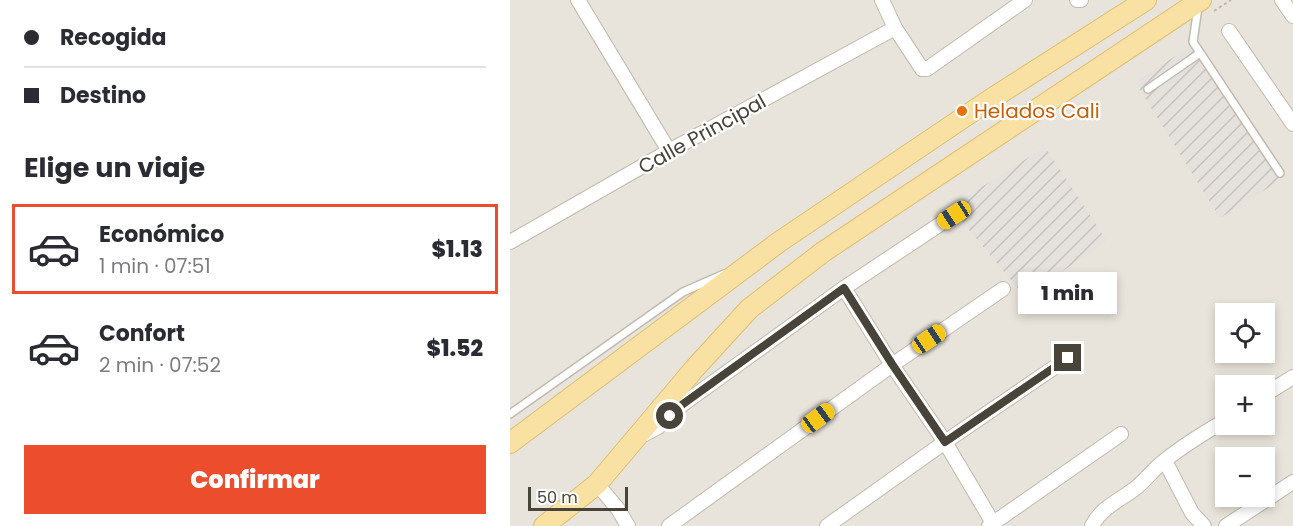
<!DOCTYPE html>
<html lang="es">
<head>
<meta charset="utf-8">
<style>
  :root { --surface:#fff; --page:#f7f7f7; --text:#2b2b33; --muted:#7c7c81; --line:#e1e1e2; --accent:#ec4d2c }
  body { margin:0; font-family:Poppins,sans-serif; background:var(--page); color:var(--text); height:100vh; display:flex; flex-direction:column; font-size:22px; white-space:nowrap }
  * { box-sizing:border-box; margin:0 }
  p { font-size:20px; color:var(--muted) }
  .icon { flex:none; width:33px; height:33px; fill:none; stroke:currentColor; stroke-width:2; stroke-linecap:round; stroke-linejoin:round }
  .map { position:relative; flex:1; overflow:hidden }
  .panel { display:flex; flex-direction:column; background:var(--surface); width:510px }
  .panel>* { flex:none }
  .top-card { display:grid; align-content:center; height:132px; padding:0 24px; background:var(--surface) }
  .tools { position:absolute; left:705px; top:303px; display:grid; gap:12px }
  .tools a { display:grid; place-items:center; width:60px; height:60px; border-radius:0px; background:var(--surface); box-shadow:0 3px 9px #0003; font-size:30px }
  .scale { position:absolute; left:18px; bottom:15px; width:100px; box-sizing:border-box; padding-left:6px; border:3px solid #49443a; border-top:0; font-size:16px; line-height:21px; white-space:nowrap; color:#49443a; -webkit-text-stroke:4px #fff; paint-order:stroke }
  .end { position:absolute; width:27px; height:27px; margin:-14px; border:8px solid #49443a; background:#fff; box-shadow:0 0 0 3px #fff }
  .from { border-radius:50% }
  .bubble { position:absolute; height:42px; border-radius:0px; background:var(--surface); box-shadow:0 3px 9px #0003; font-size:20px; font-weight:800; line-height:42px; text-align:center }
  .car { position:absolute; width:18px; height:36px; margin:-18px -9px; border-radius:8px; box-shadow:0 0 4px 2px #0007; background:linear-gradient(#f5c518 24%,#345 0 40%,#f5c518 0 76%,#345 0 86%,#f5c518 0) }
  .top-card b { display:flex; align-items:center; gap:21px; height:57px; font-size:22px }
  .top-card b+b { border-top:2px solid var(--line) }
  .top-card i { width:15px; height:15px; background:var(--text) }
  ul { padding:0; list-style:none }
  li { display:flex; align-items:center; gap:18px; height:90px; margin:0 12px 9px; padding:0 12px; border:3px solid transparent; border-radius:0px }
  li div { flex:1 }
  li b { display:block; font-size:22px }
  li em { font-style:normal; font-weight:800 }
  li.active { border-color:var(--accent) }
  li>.icon { width:54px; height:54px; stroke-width:1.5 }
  h2 { padding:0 24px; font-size:27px; line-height:72px }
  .button { display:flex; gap:12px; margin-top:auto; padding:12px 24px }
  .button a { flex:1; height:69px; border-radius:0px; background:var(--accent); color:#fff; font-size:24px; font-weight:800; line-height:69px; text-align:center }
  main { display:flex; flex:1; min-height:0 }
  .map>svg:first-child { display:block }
  .residential { fill:#e9e4db; fill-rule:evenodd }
  .industrial { fill:url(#industrial-furrows) }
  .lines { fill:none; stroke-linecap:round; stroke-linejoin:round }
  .lane-casing { stroke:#c0baaf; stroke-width:10 }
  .street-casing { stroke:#c0baaf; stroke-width:16 }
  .primary-casing { stroke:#ddbf72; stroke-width:22 }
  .path { stroke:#c1b6a1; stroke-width:2; stroke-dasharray:3 3; stroke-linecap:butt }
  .lane { stroke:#fff; stroke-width:7 }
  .street { stroke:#fff; stroke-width:14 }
  .primary { stroke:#f8e1a2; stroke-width:20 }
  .route { stroke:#49443a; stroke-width:8 }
  .food-dot { fill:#e8710a; stroke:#fff; stroke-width:2 }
  .labels { text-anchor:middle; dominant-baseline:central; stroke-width:4.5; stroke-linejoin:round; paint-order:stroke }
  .food-label { font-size:20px; fill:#c56008; stroke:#fff; text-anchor:start }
  .street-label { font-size:20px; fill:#49443a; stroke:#fff }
</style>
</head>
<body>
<main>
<section class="panel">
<div class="top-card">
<b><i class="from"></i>Recogida</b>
<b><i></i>Destino</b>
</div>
<h2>Elige un viaje</h2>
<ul>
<li class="active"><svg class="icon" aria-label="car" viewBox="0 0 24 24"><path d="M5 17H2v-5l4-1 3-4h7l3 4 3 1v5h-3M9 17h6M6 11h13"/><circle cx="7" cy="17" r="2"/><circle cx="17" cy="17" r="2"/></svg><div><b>Económico</b><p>1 min · 07:51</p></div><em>$1.13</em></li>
<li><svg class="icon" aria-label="car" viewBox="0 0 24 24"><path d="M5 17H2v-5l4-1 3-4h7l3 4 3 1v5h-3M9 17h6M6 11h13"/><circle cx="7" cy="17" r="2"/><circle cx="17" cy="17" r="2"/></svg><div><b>Confort</b><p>2 min · 07:52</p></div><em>$1.52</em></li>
</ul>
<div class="button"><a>Confirmar</a></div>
</section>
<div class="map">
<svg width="783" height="526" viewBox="0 0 783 526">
  <defs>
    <pattern id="industrial-furrows" width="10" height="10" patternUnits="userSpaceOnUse" patternTransform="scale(1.5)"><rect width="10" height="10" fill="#e5e2dd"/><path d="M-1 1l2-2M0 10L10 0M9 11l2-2" fill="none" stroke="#c6c3be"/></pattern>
  </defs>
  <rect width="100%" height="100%" fill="#f5f2ec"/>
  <path class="residential" d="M 0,0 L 783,0 L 783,526 L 0,526 ZM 716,314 L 754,314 L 754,352 L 716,352 ZM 716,386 L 754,386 L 754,424 L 716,424 ZM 716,458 L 754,458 L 754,496 L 716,496 Z"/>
  <g class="industrial">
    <path d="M 687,42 L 777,176 L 710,218 L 625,82 Z"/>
    <path d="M 535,147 L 597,241 L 515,297 L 440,207 Z"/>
  </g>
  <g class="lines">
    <g class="lane-casing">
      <g id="lane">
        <path d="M 688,7 L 683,42 L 770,173"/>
        <path d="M 638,89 L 690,53"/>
        <path d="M 0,414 L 173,292 L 214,274"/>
      </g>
    </g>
    <g class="street-casing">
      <g id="street">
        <path d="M 68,0 L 159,151"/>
        <path d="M 372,0 L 385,28 L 412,69 L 417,69 L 515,0"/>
        <path d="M 567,0 L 571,0"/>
        <path d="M 772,0 L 783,16"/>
        <path d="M 719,31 L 783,124"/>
        <path d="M 0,242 L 159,151 L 385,28"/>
        <path d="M 334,288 L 382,365 L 435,442 L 483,523"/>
        <path d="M 754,395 L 783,377"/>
        <path d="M 132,433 L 135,434 L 148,427 L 173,404 L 334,288 L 444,215"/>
        <path d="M 655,461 L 682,513 L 694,526"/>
        <path d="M 87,484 L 108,509 L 118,526"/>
        <path d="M 159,526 L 382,365 L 493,289"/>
        <path d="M 317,526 L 435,442 L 558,358"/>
        <path d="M 479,526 L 611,434"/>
        <path d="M 582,526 C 591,507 611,500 627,487 C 634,481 640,474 647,467 C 667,449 692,434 716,420"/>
        <path d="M 716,526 L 783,482"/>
      </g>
    </g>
    <g class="primary-casing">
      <g id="primary">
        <path d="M 0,443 L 269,242 L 475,103 L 636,0"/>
        <path d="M 34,526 L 87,484 L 185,368 L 239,309 L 313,252 L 691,0"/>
      </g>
    </g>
    <path class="path" d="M 704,11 L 721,0"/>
    <use href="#lane" class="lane"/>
    <use href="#street" class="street"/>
    <use href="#primary" class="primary"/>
  </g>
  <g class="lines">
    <path class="route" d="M 160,416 L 173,404 L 334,288 L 382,364 L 435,442 L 558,358"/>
  </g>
  <circle class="food-dot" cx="452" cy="111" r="6"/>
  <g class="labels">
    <g class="food-label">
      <text x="464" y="111">Helados Cali</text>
    </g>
    <g class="street-label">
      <text transform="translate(192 134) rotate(-29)">Calle Principal</text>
    </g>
  </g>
</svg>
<div class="tools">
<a><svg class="icon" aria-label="locate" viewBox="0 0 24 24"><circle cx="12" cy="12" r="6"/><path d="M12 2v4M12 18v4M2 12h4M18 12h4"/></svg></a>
<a>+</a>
<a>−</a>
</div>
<div class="scale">50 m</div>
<i class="end from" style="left:160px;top:416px"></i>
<i class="end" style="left:558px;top:358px"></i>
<div class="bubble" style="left:508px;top:272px;width:99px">1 min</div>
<i class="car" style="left:444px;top:215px;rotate:237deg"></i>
<i class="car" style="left:419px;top:339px;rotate:56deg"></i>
<i class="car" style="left:308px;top:418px;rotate:54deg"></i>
</div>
</main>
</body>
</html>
